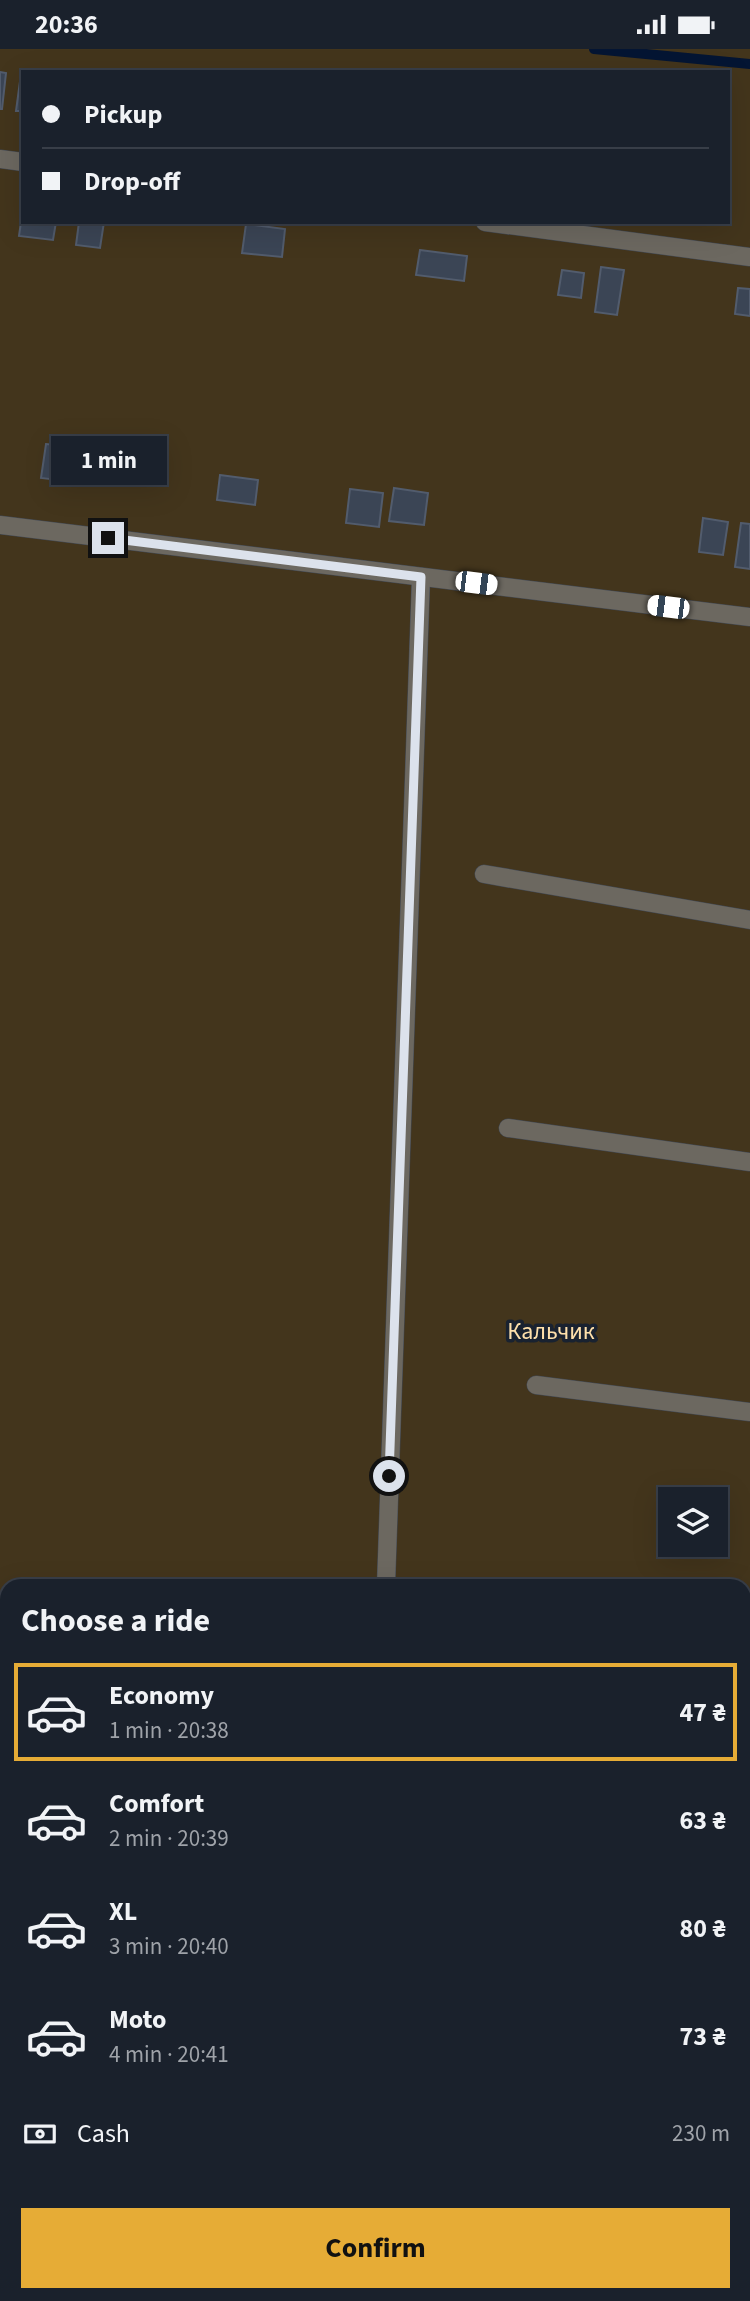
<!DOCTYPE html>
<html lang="en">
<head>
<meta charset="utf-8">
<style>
  :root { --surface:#1a212c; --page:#232934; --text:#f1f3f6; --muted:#9fa3a9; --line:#383e48; --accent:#e6ac36 }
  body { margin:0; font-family:"Source Sans 3",sans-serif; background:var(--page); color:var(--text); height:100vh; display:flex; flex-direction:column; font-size:26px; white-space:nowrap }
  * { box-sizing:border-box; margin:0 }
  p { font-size:23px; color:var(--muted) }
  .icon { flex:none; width:38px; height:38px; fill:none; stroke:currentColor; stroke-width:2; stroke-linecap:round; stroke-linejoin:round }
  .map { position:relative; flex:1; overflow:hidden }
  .details { position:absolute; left:0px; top:1530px; width:751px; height:723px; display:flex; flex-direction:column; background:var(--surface); border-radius:21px 21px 0 0; box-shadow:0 7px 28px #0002,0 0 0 2px var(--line) }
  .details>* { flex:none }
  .hud { position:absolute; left:21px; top:21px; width:709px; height:154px; border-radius:0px; box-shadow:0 7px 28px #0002,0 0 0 2px var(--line); display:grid; align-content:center; height:154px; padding:0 21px; background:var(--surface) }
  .buttons { position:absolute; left:658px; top:1438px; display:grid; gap:14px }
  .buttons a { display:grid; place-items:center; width:70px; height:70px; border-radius:0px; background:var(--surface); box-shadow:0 7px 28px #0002,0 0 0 2px var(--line); font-size:35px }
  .end { position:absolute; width:32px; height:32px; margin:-16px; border:9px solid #dce2ec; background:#111; box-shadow:0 0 0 4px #111 }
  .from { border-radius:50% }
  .bubble { position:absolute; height:49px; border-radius:0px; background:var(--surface); box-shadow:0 7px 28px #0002,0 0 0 2px var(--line); font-size:23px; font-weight:700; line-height:49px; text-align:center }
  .car { position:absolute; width:21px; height:42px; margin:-21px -10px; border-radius:9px; box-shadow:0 0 5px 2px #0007; background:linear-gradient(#fff 24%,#345 0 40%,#fff 0 76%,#345 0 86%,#fff 0) }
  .hud b { display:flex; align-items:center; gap:24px; height:66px; font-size:26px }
  .hud b+b { border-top:2px solid var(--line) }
  .hud i { width:18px; height:18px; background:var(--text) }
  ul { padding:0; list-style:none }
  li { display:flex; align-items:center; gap:21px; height:98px; margin:0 14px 10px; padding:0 7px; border:4px solid transparent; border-radius:0px }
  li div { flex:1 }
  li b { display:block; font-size:26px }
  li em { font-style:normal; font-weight:700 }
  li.active { border-color:var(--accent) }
  li>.icon { width:63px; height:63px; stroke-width:1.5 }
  h2 { padding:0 21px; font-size:32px; line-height:84px }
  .pay { display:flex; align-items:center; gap:18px; height:77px; padding:0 21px; font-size:26px }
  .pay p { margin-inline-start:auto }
  .primary-button { display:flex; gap:14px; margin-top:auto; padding:14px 21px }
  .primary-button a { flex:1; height:80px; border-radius:0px; background:var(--accent); color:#111; font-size:28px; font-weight:700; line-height:80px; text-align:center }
  .status { display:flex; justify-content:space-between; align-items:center; height:49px; padding:0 35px; background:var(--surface); direction:ltr }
  .status svg { height:19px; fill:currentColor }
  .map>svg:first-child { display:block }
  .green { fill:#43351c; fill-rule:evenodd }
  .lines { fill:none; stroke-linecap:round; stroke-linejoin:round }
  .stream { stroke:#041533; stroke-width:10 }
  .building { fill:#3b4555; stroke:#525c6d; stroke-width:2 }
  .minor-casing { stroke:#414956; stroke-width:19 }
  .minor { stroke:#6c6860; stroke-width:18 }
  .route { stroke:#dce2ec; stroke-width:9 }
  .labels { text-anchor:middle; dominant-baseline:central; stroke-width:7; stroke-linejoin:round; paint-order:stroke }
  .park-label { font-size:24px; fill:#fee0ab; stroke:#192230 }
</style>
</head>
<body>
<div class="status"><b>20:36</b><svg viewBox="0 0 49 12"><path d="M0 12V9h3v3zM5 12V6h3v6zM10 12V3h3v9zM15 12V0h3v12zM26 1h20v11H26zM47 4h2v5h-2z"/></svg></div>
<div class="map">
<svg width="750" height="2252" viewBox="0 0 750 2252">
  <rect width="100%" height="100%" fill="#232c3a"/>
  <path class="green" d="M 0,0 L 750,0 L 750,2252 L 318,2252 L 318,2245 L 744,2245 L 744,1536 L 7,1536 L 7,1709 L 0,1708 ZM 23,23 L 728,23 L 728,173 L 23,173 ZM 670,1451 L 716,1451 L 716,1496 L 670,1496 Z"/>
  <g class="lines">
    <path class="stream" d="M 594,0 L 750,15"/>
  </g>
  <g class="building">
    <path d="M 0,23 L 6,24 L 2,60 L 0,60 Z"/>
    <path d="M 21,25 L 23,25 L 23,62 L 16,62 Z"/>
    <path d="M 23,159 L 23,173 L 56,173 L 53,191 L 19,187 Z"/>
    <path d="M 79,173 L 104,173 L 100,199 L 76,196 Z"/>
    <path d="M 246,175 L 285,180 L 282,208 L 242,204 Z"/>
    <path d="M 420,201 L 467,207 L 464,232 L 416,226 Z"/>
    <path d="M 601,218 L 624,221 L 617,266 L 595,263 Z"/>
    <path d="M 562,221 L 584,224 L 581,249 L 558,246 Z"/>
    <path d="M 738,239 L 750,240 L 750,267 L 735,265 Z"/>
    <path d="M 46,395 L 80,399 L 75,433 L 41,429 Z"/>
    <path d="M 220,426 L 258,431 L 255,456 L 217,451 Z"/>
    <path d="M 394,439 L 428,444 L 424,476 L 389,472 Z"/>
    <path d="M 350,440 L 383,444 L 379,478 L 346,474 Z"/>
    <path d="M 703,469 L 728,473 L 723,506 L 699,503 Z"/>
    <path d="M 741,474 L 750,475 L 750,520 L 735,518 Z"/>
  </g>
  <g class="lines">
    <g class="minor-casing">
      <g id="minor">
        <path d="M 0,110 L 23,113"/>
        <path d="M 485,173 L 750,208"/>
        <path d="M 0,476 L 750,568"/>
        <path d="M 484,825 L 750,871"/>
        <path d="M 508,1079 L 750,1113"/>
        <path d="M 536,1336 L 750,1363"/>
        <path d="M 386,1536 L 421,528"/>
        <path d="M 744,1584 L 750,1585"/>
        <path d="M 744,1803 L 750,1805"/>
        <path d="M 744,2053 L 750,2054"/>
        <path d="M 521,2245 L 560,2252"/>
        <path d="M 361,2252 L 361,2245"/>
      </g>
    </g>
    <use href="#minor" class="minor"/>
  </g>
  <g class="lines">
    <path class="route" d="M 108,489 L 421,528 L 389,1427"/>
  </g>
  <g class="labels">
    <g class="park-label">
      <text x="551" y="1282">Кальчик</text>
    </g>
  </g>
</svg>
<div class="buttons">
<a><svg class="icon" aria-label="layers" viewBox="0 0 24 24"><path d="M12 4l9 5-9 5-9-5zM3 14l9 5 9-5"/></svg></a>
</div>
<i class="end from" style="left:389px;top:1427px"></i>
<i class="end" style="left:108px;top:489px"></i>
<div class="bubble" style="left:51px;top:387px;width:116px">1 min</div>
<i class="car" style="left:476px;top:534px;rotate:97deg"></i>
<i class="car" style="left:668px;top:558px;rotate:277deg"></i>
<div class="hud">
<b><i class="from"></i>Pickup</b>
<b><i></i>Drop-off</b>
</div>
<section class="details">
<h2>Choose a ride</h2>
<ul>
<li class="active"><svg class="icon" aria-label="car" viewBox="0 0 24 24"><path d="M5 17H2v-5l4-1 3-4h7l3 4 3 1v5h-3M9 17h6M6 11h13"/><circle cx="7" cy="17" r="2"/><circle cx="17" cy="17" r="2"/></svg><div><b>Economy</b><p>1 min · 20:38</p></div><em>47 ₴</em></li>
<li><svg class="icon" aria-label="car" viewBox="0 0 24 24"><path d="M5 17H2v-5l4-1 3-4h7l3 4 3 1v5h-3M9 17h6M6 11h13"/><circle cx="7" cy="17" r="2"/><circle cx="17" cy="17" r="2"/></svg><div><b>Comfort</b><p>2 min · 20:39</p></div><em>63 ₴</em></li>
<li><svg class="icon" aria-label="car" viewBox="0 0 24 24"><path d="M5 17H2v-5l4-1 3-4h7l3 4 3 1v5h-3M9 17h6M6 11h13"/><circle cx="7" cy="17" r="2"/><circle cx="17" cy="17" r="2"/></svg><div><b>XL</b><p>3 min · 20:40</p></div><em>80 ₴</em></li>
<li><svg class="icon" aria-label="car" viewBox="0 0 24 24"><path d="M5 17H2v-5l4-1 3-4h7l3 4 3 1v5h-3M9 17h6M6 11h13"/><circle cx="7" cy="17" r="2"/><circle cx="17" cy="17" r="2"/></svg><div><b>Moto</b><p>4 min · 20:41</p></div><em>73 ₴</em></li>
</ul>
<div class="pay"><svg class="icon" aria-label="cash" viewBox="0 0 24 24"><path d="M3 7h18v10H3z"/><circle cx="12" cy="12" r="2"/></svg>Cash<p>230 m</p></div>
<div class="primary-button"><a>Confirm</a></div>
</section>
</div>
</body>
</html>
